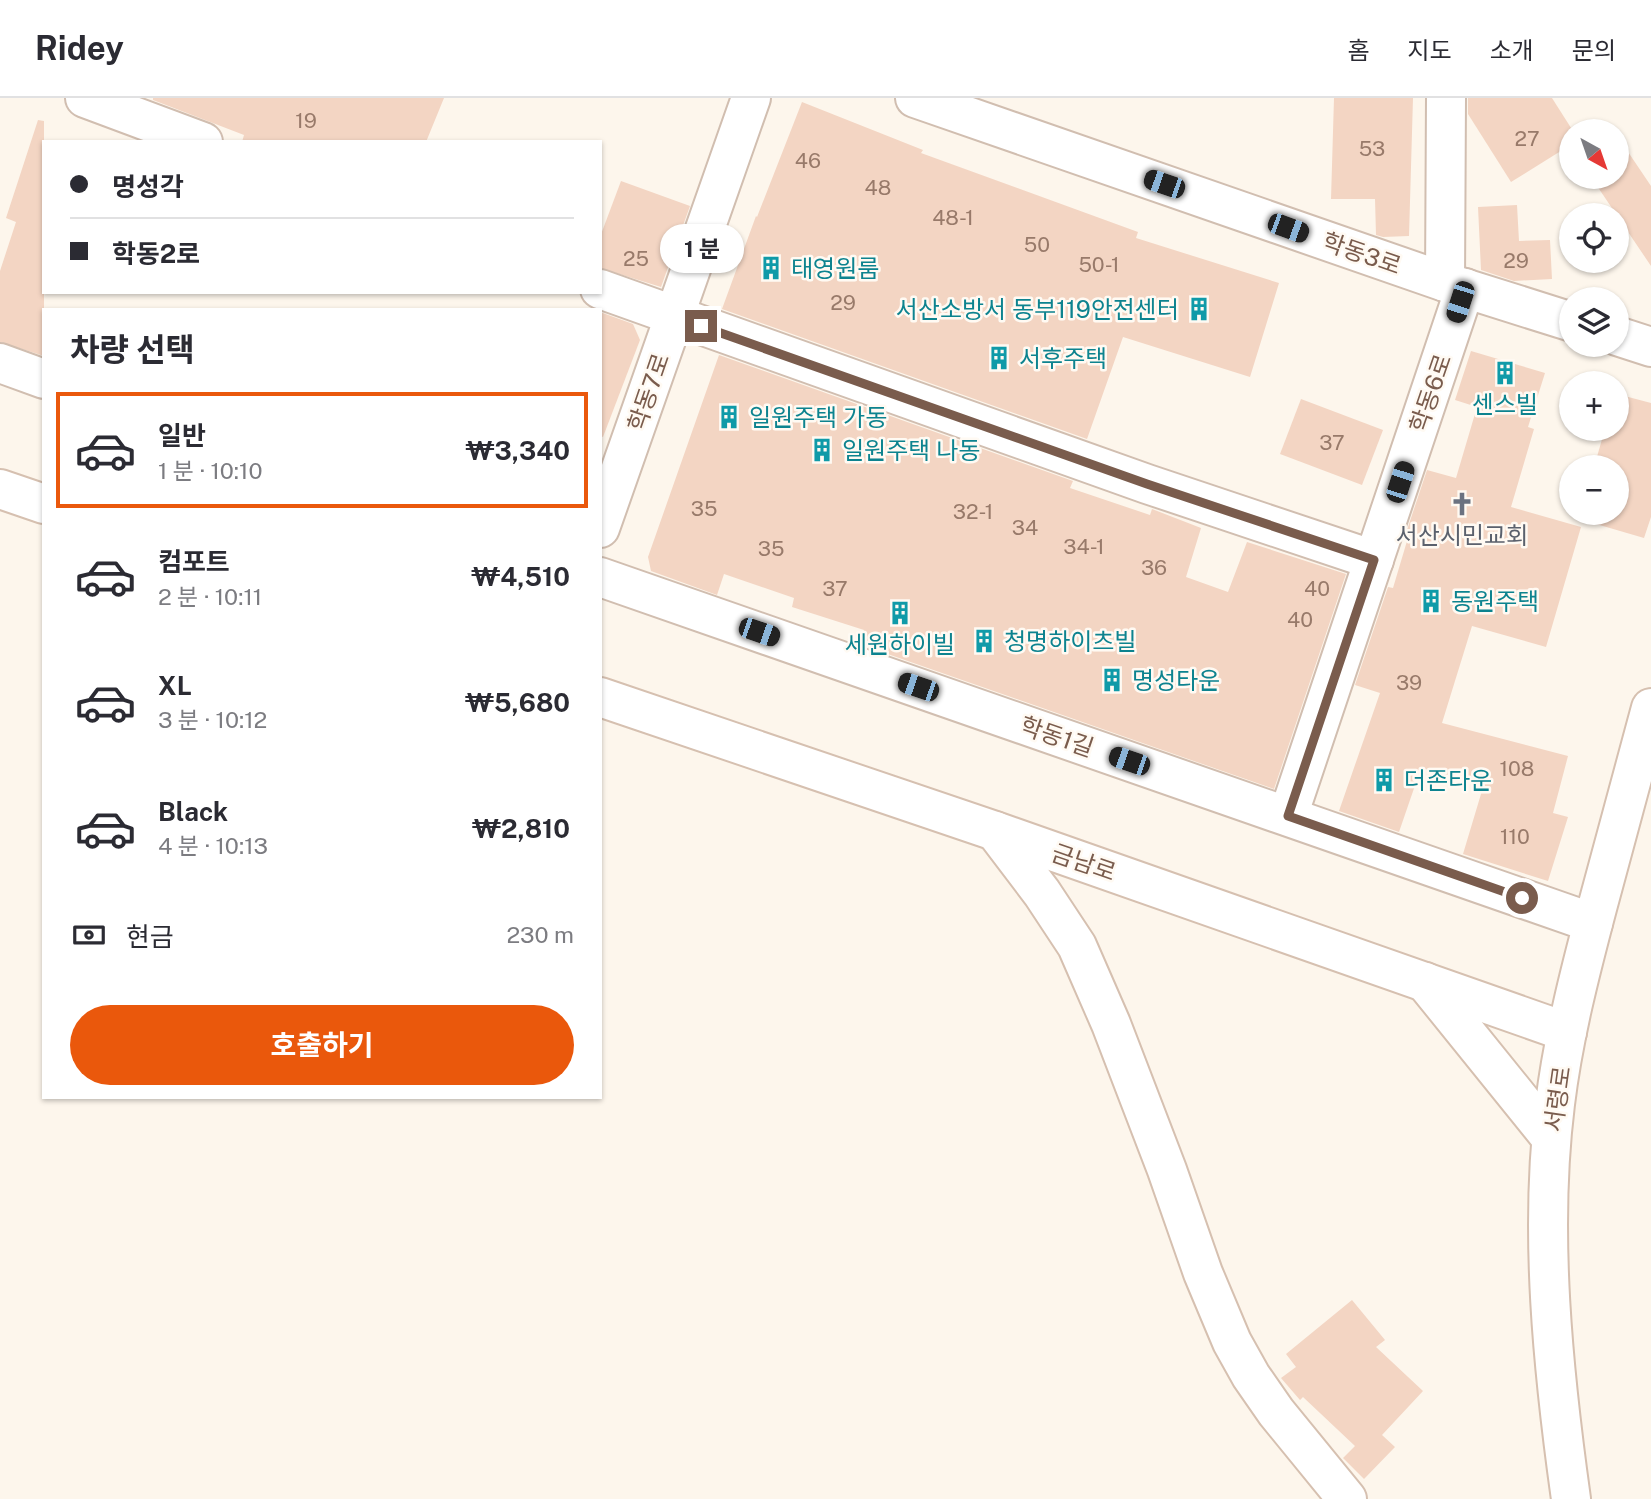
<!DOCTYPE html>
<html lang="ko">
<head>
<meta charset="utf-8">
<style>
  :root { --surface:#fff; --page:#f7f7f7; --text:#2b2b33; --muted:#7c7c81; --line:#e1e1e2; --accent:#ea580c }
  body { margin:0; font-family:"Public Sans","Noto Sans KR",sans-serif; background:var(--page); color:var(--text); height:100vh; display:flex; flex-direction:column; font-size:26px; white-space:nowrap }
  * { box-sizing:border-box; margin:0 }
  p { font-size:23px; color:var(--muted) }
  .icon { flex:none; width:38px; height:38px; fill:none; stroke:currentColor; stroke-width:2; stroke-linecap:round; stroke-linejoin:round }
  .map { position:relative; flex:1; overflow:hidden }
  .sheet { position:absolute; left:42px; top:210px; width:560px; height:791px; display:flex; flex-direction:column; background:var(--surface); border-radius:0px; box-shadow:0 2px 5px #0004 }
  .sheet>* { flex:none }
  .banner { position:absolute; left:42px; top:42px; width:560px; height:154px; border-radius:0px; box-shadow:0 2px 5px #0004; display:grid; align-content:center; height:154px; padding:0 28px; background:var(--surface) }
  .needle { width:46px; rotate:140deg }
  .controls { position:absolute; left:1559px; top:21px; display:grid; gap:14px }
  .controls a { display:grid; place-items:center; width:70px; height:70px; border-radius:50%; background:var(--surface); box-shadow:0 2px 5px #0004; font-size:35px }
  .end { position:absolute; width:32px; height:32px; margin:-16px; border:9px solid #7a5c4d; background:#fff; box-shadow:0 0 0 4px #fff }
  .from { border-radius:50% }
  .bubble { position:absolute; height:49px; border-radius:24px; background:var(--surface); box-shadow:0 2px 5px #0004; font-size:23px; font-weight:700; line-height:49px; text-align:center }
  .car { position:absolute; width:21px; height:42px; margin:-21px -10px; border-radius:9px; box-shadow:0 0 5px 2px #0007; background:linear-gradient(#222 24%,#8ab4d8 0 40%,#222 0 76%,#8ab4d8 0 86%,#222 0) }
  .banner b { display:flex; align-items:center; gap:24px; height:66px; font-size:26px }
  .banner b+b { border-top:2px solid var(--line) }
  .banner i { width:18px; height:18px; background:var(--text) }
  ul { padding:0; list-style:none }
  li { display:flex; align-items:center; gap:21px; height:116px; margin:0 14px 10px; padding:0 14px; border:4px solid transparent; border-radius:0px }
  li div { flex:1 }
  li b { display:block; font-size:26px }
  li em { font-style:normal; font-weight:700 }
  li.active { border-color:var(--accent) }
  li>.icon { width:63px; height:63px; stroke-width:1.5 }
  h2 { padding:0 28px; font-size:32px; line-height:84px }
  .pay { display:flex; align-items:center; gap:18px; height:77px; padding:0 28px; font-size:26px }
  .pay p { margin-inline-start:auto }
  .primary-button { display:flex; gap:14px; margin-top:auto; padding:14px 28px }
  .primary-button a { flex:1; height:80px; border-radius:42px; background:var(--accent); color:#fff; font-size:28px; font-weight:700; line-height:80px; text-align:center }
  header { display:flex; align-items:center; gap:42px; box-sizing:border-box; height:98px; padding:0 35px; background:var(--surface); border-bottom:2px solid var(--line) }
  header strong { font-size:33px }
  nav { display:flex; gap:38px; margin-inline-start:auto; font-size:24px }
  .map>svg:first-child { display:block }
  .building { fill:#f3d5c3 }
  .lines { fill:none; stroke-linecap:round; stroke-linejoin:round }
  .street-casing { stroke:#d1beb0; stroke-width:42 }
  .secondary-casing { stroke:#d6c0b0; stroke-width:42 }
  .street { stroke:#fff; stroke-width:38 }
  .secondary { stroke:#fff; stroke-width:38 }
  .route { stroke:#7a5c4d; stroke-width:9 }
  .labels { text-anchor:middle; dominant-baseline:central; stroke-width:5; stroke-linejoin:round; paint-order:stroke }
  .number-label { font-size:21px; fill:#987a6a }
  .street-label { font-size:24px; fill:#7a5c4d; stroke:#fffaf3 }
  .culture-label { font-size:24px; fill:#0d838f; stroke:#fffaf3; text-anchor:start }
  .worship-label { font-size:24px; fill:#5b616d; stroke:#fffaf3 }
</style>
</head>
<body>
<header>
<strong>Ridey</strong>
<nav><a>홈</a><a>지도</a><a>소개</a><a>문의</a></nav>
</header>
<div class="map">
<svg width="1651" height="1401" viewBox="0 0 1651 1401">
  <rect width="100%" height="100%" fill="#fdf6ec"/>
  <g class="building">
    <path d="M 153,0 L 444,0 L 426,44 L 242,44 L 244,37 L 153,2 Z"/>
    <path d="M 1334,0 L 1413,0 L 1409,138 L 1383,139 L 1376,137 L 1375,101 L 1331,101 Z"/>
    <path d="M 1468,0 L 1552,0 L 1573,33 L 1572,46 L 1511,84 L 1468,16 Z"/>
    <path d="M 802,4 L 923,52 L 921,55 L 1138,134 L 1136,140 L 1279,185 L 1250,279 L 1123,239 L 1087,341 L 722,211 L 756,118 L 757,119 Z"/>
    <path d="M 38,22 L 44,23 L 44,258 L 0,244 L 0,173 L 16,124 L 6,120 Z"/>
    <path d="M 1618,39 L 1651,88 L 1651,168 L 1591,79 L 1617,79 Z"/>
    <path d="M 621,83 L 690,108 L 661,189 L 600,170 L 600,139 Z"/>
    <path d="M 1517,107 L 1519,143 L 1550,142 L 1552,181 L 1514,183 L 1481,172 L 1478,109 Z"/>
    <path d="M 600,214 L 633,226 L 640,242 L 603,339 L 600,338 Z"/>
    <path d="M 1471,253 L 1545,275 L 1528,329 L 1534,331 L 1511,409 L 1581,429 L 1546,549 L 1472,528 L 1442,625 L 1568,658 L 1553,715 L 1568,719 L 1548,783 L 1463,756 L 1484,686 L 1421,670 L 1399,734 L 1339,713 L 1380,595 L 1355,587 L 1388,489 L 1393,490 L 1410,433 L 1407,432 L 1427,372 L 1456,380 L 1477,309 L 1455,302 Z"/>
    <path d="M 719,257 L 1073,383 L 1070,390 L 1150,417 L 1152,411 L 1201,430 L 1186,479 L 1228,494 L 1247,444 L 1346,476 L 1274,691 L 859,546 L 864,532 L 792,509 L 794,500 L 724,476 L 717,497 L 651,473 L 648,459 Z"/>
    <path d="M 1617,296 L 1651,305 L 1651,419 L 1644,440 L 1579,421 L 1581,415 L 1617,415 L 1617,369 L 1594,369 L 1605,331 L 1617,331 Z"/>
    <path d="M 1301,301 L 1383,332 L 1362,387 L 1280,356 Z"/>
    <path d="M 1352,1202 L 1385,1242 L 1376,1249 L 1423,1293 L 1382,1337 L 1395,1349 L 1364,1381 L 1343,1360 L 1355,1348 L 1303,1299 L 1300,1302 L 1281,1280 L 1296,1269 L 1286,1256 Z"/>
  </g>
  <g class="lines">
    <g class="street-casing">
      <g id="street">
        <path d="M 85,0 L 203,44"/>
        <path d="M 915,0 L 1445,184 L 1572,224"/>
        <path d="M 1445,184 L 1446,0"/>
        <path d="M 600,191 L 1147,386 L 1374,462"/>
        <path d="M 1617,238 L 1651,249"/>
        <path d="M 0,265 L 44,281"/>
        <path d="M 600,430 L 751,0"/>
        <path d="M 600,479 L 1593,825"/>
        <path d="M 1288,718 L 1465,190"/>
      </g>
    </g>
    <g class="secondary-casing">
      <g id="secondary">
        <path d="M 0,391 L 44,406"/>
        <path d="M 600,599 L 995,733 L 1567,934"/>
        <path d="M 995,733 L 1042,795 L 1077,848 L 1111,926 L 1167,1072 L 1203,1175 L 1232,1244 L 1251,1278 L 1276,1314 L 1347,1401"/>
        <path d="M 1425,884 L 1551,1040"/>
        <path d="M 1571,1401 C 1553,1273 1539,1134 1555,1006 C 1563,940 1580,874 1597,810 C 1615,743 1633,677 1651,610"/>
      </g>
    </g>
    <use href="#street" class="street"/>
    <use href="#secondary" class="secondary"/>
  </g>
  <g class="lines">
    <path class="route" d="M 701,228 L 1147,386 L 1374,462 L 1288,718 L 1522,800"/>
  </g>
  <defs>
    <g id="building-bare" transform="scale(1.89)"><path d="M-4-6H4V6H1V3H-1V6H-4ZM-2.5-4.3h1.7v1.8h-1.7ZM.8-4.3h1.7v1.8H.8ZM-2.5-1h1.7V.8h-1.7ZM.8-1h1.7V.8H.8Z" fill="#0f9aa8" stroke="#fffaf3" stroke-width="2.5" paint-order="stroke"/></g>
    <g id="church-bare" transform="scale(1.89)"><path d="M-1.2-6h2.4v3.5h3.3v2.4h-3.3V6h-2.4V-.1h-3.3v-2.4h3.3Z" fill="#6b7280" stroke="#fffaf3" stroke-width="2.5" paint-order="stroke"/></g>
  </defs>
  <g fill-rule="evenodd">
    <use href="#building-bare" x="771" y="170"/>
    <use href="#building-bare" x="1199" y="211"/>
    <use href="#building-bare" x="999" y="260"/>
    <use href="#building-bare" x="1505" y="275"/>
    <use href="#building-bare" x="729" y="319"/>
    <use href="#building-bare" x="822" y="352"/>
    <use href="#church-bare" x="1462" y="406"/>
    <use href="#building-bare" x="1431" y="503"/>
    <use href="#building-bare" x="900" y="515"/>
    <use href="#building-bare" x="984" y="543"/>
    <use href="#building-bare" x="1112" y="582"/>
    <use href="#building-bare" x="1384" y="682"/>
  </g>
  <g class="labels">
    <g class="number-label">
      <text x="306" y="22">19</text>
      <text x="1527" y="40">27</text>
      <text x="1372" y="50">53</text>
      <text x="808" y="62">46</text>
      <text x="878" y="89">48</text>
      <text x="953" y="119">48-1</text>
      <text x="1037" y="146">50</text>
      <text x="636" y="160">25</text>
      <text x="1516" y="162">29</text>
      <text x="1099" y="166">50-1</text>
      <text x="843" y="204">29</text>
      <text x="1332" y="344">37</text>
      <text x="704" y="410">35</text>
      <text x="973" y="413">32-1</text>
      <text x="1025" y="429">34</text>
      <text x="1084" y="448">34-1</text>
      <text x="771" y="450">35</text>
      <text x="1154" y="469">36</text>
      <text x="835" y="490">37</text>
      <text x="1317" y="490">40</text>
      <text x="1300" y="521">40</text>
      <text x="1409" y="584">39</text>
      <text x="1517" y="670">108</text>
      <text x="1515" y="738">110</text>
    </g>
    <g class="street-label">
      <text transform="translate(1362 155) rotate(19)">학동3로</text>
      <text transform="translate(648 294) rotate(-71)">학동7로</text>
      <text transform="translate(1430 295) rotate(-71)">학동6로</text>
      <text transform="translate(1057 638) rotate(19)">학동1길</text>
      <text transform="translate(1084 764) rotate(19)">금남로</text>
      <text transform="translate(1557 1001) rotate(-82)">서령로</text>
    </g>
    <g class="culture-label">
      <text x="791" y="170">태영원룸</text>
      <text x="1179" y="211" text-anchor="end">서산소방서 동부119안전센터</text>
      <text x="1019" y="260">서후주택</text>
      <text x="1505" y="306" text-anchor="middle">센스빌</text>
      <text x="749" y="319">일원주택 가동</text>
      <text x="842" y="352">일원주택 나동</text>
      <text x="1451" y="503">동원주택</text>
      <text x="1004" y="543">청명하이츠빌</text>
      <text x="900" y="546" text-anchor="middle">세원하이빌</text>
      <text x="1132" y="582">명성타운</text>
      <text x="1404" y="682">더존타운</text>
    </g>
    <g class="worship-label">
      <text x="1462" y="437">서산시민교회</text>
    </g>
  </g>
</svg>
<div class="controls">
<a><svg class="needle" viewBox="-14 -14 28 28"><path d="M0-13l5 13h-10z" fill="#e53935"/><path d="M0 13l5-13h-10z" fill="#7c7c81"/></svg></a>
<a><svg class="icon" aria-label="locate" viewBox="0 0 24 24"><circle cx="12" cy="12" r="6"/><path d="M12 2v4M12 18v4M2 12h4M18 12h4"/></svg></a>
<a><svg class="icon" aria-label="layers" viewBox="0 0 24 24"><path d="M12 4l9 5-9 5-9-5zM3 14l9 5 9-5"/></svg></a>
<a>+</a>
<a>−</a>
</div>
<i class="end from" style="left:1522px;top:800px"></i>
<i class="end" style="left:701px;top:228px"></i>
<div class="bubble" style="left:660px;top:126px;width:84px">1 분</div>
<i class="car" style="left:1164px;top:86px;rotate:289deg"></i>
<i class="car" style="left:1288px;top:130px;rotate:110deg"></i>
<i class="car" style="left:1460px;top:204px;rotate:198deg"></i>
<i class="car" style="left:1400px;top:384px;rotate:18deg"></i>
<i class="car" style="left:759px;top:534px;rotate:109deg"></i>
<i class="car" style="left:918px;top:589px;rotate:289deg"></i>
<i class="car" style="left:1129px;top:663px;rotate:289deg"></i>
<div class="banner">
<b><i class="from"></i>명성각</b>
<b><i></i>학동2로</b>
</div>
<section class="sheet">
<h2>차량 선택</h2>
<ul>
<li class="active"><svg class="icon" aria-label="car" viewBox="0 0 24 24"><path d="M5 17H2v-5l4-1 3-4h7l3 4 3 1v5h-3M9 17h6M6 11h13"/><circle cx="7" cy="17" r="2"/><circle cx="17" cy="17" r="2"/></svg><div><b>일반</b><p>1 분 · 10:10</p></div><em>₩3,340</em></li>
<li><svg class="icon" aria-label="car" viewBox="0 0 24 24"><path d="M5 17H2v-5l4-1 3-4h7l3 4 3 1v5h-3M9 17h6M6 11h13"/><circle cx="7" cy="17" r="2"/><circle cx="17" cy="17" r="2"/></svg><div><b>컴포트</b><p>2 분 · 10:11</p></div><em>₩4,510</em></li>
<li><svg class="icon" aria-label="car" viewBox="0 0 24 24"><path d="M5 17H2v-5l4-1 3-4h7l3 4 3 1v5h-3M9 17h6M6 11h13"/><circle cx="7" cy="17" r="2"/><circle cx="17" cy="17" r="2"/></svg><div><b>XL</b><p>3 분 · 10:12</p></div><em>₩5,680</em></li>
<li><svg class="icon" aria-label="car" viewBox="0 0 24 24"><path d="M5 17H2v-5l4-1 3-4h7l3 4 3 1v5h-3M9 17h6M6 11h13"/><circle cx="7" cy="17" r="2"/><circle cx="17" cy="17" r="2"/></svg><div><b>Black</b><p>4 분 · 10:13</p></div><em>₩2,810</em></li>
</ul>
<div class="pay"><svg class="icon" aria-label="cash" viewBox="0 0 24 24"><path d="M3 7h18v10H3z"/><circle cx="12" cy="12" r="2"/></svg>현금<p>230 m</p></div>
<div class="primary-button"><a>호출하기</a></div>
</section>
</div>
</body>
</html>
